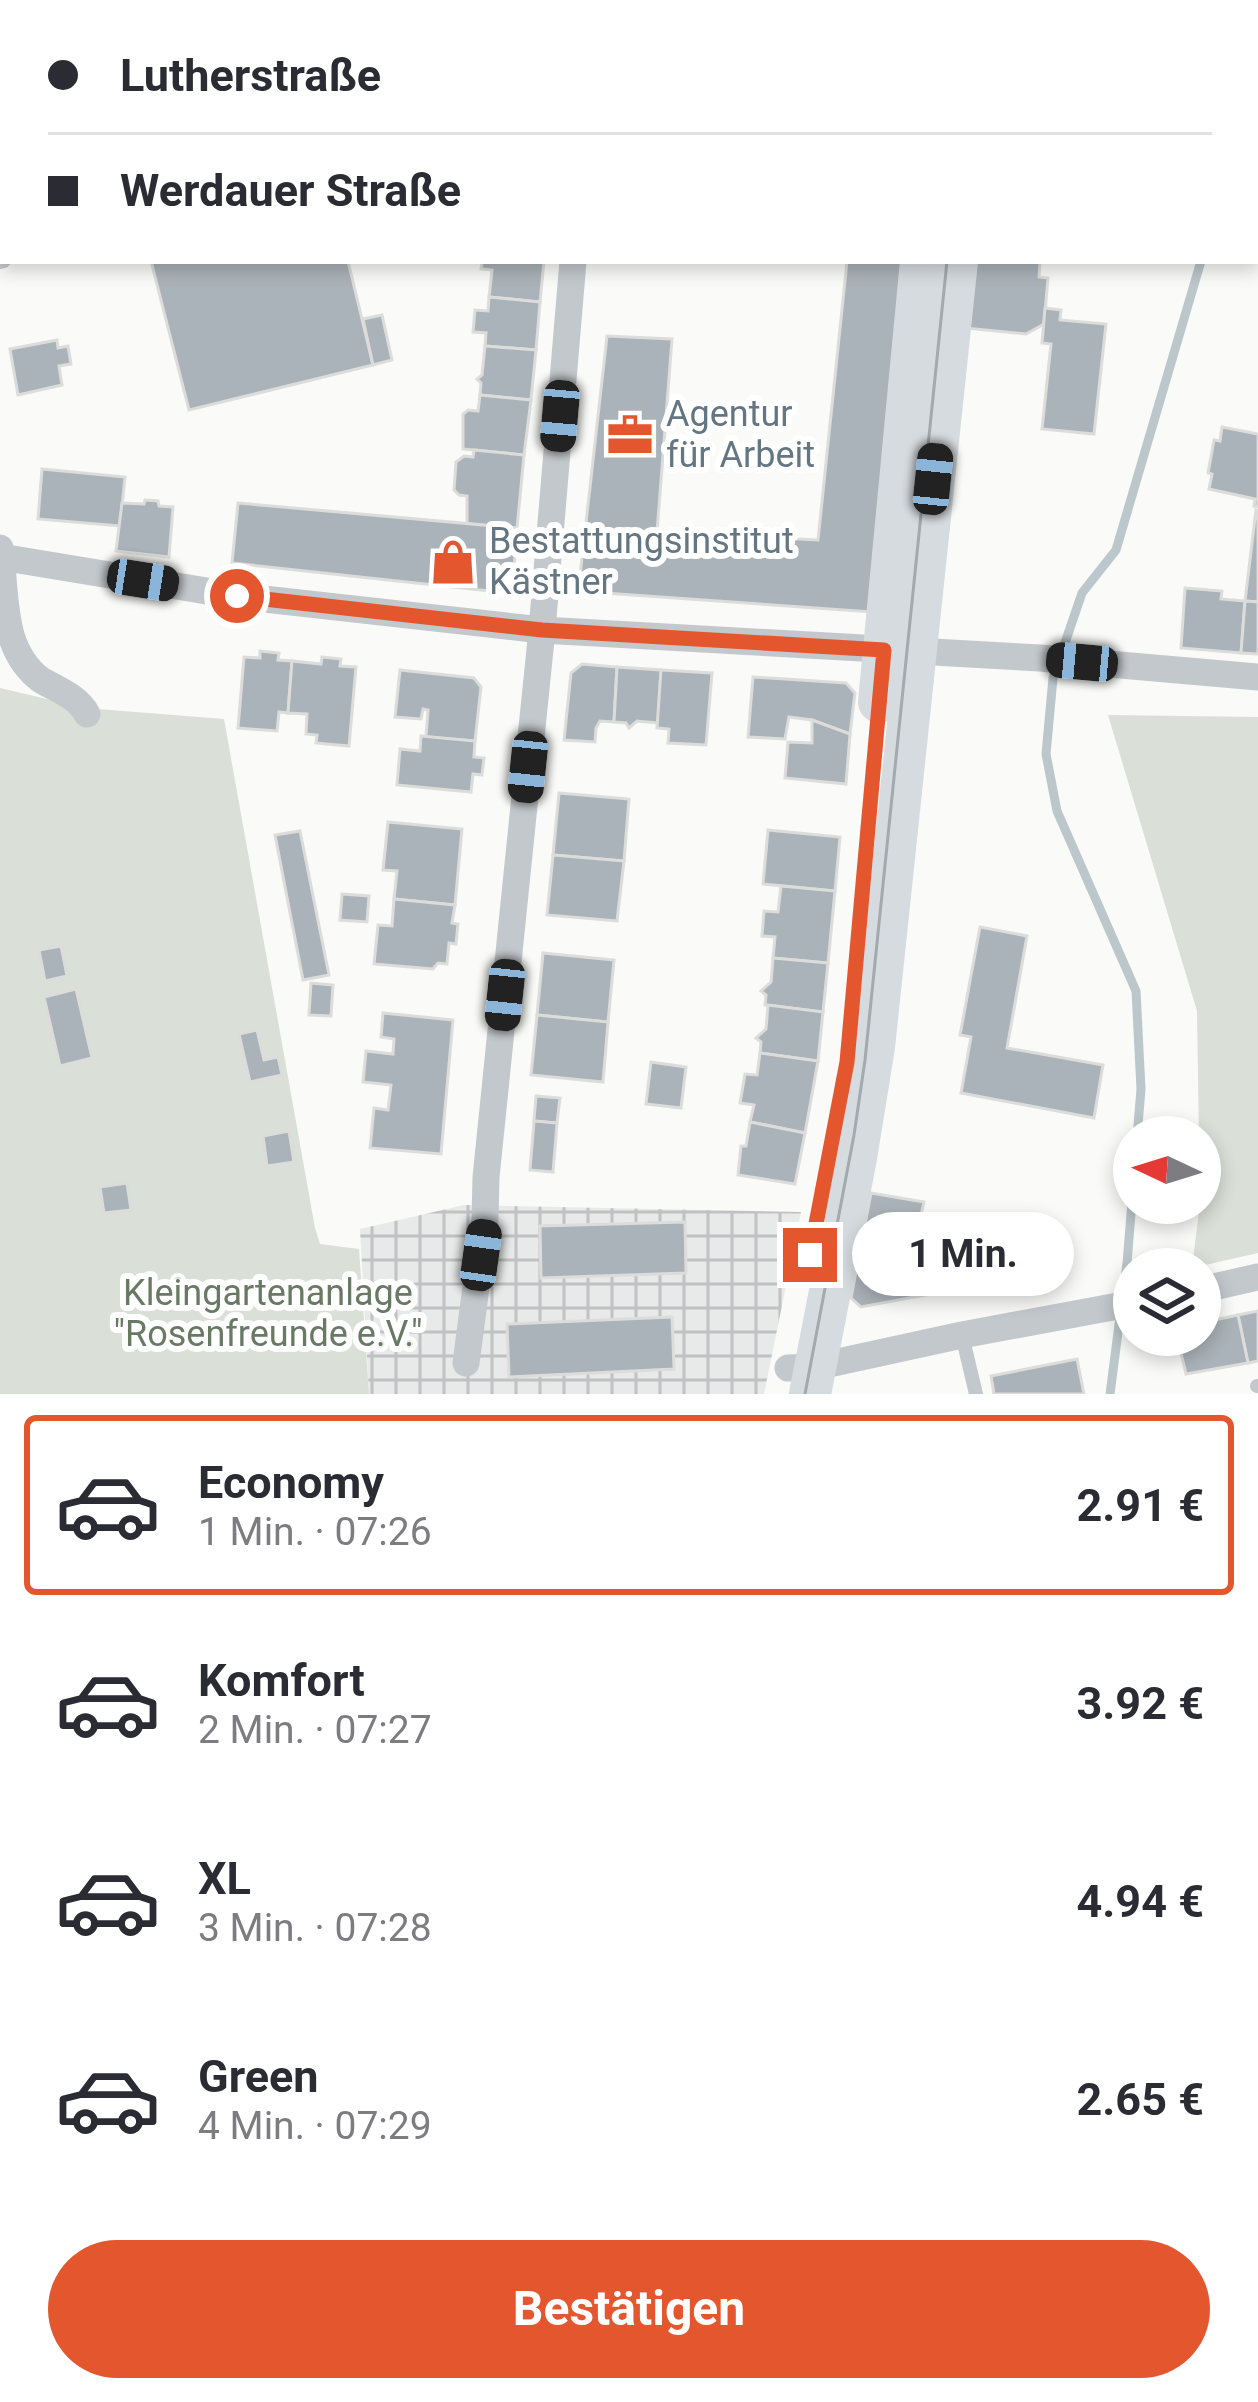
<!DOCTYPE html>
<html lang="de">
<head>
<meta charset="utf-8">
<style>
  :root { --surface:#fff; --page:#f7f7f7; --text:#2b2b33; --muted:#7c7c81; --line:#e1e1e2; --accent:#e4572e }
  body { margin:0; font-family:Roboto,sans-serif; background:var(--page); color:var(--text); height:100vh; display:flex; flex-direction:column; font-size:45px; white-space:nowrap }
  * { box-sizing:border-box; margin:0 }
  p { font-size:39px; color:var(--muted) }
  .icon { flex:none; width:66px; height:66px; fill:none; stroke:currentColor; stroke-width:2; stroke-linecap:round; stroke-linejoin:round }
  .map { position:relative; height:1394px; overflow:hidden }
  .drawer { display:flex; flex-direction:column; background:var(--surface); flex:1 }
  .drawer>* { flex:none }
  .banner { position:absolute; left:0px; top:0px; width:1260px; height:264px; box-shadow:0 6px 18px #0003; display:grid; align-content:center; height:264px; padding:0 48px; background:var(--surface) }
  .needle { width:78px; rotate:274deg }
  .tools { position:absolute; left:1113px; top:1116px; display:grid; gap:24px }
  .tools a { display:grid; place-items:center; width:108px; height:108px; border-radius:50%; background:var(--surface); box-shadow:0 6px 18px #0003; font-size:60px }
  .end { position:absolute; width:54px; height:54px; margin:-27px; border:15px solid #e4572e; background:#fff; box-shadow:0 0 0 6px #fff }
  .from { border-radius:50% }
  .bubble { position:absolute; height:84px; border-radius:42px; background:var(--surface); box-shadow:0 6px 18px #0003; font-size:39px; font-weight:700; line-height:84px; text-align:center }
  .car { position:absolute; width:36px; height:72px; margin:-36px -18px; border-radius:15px; box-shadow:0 0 9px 3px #0007; background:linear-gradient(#222 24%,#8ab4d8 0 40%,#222 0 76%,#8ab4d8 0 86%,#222 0) }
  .banner b { display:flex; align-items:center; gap:42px; height:114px; font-size:45px }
  .banner b+b { border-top:3px solid var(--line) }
  .banner i { width:30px; height:30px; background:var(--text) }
  ul { padding:21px 0 0; list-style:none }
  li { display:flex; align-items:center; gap:36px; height:180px; margin:0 24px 18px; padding:0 24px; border:6px solid transparent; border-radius:12px }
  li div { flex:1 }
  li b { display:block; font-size:45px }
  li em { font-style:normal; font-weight:700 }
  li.selected { border-color:var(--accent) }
  li>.icon { width:108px; height:108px; stroke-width:1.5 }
  .button { display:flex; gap:24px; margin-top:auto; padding:24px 48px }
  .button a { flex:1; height:138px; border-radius:72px; background:var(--accent); color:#fff; font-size:48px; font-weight:700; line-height:138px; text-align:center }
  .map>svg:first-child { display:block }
  .industrial { fill:url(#industrial-grid) }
  .green { fill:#dadfd7 }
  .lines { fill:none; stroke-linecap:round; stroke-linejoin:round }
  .stream { stroke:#bbc7cb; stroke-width:9 }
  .building { fill:#aab3b9; stroke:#dcdcda; stroke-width:3 }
  .service { stroke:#c3c8cc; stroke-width:14 }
  .minor { stroke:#c3c8cc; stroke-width:27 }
  .primary { stroke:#d6dbdf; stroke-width:42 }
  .tram { stroke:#a2aab0; stroke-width:3 }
  .route { stroke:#e4572e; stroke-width:15 }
  .labels { text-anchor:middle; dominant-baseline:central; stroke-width:12; stroke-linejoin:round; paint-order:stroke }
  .poi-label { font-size:36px; fill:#657683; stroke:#fff; text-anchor:start }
  .park-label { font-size:36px; fill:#687a64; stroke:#fff }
</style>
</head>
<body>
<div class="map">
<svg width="1258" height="1394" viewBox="0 0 1258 1394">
  <defs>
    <pattern id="industrial-grid" width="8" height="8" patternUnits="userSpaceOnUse" patternTransform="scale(3)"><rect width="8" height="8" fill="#e8e9e9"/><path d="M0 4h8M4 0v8" fill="none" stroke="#c0c1c2"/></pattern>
  </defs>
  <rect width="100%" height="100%" fill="#fafaf8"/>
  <path class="industrial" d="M 464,1205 L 801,1212 L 764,1394 L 369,1394 L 360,1229 Z"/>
  <g class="green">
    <path d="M 0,688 L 85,708 L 224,719 L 315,1228 L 320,1244 L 359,1249 L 369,1394 L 0,1394 Z"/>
    <path d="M 1108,715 L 1258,717 L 1258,1253 L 1192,1268 L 1200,1203 L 1197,1011 Z"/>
  </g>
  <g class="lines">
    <g class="stream">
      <path d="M 1257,126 L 1258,124"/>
      <path d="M 1137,1137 L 1141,1089 L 1136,991 L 1057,811 L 1046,754 L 1053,678 L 1082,593 L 1116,550 L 1201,261"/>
      <path d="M 1110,1394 L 1127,1263 L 1134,1177"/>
    </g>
  </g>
  <g class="building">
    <path d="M 166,0 L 330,0 L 330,2 L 155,3 Z"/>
    <path d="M 999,0 L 1185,0 L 1185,3 L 998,3 Z"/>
    <path d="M 151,261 L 348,261 L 373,365 L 189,410 Z"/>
    <path d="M 482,261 L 544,261 L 540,302 L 489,297 L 492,270 L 481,269 Z"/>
    <path d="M 847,261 L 906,261 L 872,612 L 590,592 L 580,576 L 607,336 L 672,339 L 657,532 L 818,540 Z"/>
    <path d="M 972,261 L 1040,261 L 1039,277 L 1048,278 L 1044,324 L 1026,334 L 965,328 Z"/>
    <path d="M 489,297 L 540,302 L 536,350 L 485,346 L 486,333 L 473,332 L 475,310 L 488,311 Z"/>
    <path d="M 1045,308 L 1061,310 L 1060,320 L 1106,324 L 1094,434 L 1042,429 L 1051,344 L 1042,343 Z"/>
    <path d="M 382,315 L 392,360 L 373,365 L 363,319 Z"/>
    <path d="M 57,340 L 58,348 L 68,346 L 71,364 L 59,366 L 62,385 L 18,395 L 10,349 Z"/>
    <path d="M 485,346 L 536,350 L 531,400 L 480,395 L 481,383 L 477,379 L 482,375 Z"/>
    <path d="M 480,395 L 531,400 L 524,455 L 463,449 L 463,414 L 468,410 L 478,411 Z"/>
    <path d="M 1222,427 L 1258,434 L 1258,507 L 1254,506 L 1255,499 L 1209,489 L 1212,474 L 1208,473 L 1214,440 L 1220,441 Z"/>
    <path d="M 474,450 L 524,455 L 517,528 L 467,524 L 467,496 L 459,495 L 454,490 L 456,462 L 464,456 L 473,457 Z"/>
    <path d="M 42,469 L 125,477 L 120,526 L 38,519 Z"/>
    <path d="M 145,500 L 158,501 L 159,506 L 173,507 L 169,557 L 116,551 L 122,503 L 144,504 Z"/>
    <path d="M 238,503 L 517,528 L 513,583 L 499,592 L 232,563 Z"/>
    <path d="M 1256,510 L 1258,511 L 1258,602 L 1245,601 Z"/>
    <path d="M 1185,588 L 1222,591 L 1221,599 L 1245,601 L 1241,653 L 1181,648 Z"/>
    <path d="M 1245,601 L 1258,602 L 1258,654 L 1241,653 Z"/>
    <path d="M 260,651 L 279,653 L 278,660 L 292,661 L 288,713 L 279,712 L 277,731 L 238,728 L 244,657 L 260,658 Z"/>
    <path d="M 322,657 L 341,659 L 340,666 L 356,667 L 349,746 L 316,743 L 317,735 L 306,734 L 307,714 L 288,713 L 292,661 L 321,664 Z"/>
    <path d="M 582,664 L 617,667 L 614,722 L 600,721 L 596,728 L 595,742 L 564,740 L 571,673 Z"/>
    <path d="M 617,667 L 661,670 L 658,723 L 637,721 L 629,728 L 626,723 L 614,722 Z"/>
    <path d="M 400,670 L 474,678 L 481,687 L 475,741 L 426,737 L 428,710 L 423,709 L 421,719 L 395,717 Z"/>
    <path d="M 661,670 L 712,673 L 706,745 L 668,743 L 669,729 L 657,728 Z"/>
    <path d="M 753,677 L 846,683 L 855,693 L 850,734 L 812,720 L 789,717 L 785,739 L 748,737 Z"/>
    <path d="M 812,720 L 850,734 L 846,784 L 785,778 L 788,742 L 812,743 Z"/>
    <path d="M 421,736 L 475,741 L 474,757 L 484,758 L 482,775 L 473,774 L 471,792 L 397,785 L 400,749 L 420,751 Z"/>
    <path d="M 559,793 L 629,799 L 624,861 L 553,855 Z"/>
    <path d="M 388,822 L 462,829 L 455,905 L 394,899 L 397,871 L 383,870 Z"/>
    <path d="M 768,830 L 840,837 L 835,891 L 763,884 Z"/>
    <path d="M 300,831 L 329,975 L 303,980 L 275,835 Z"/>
    <path d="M 553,855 L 624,861 L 617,921 L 547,915 Z"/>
    <path d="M 781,886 L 835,891 L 828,963 L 773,958 L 775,937 L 762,936 L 764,911 L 778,912 Z"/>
    <path d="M 342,894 L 369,896 L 367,922 L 340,920 Z"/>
    <path d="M 394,899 L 455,905 L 452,923 L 458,924 L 456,944 L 449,943 L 447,964 L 438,963 L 433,969 L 374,964 L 378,925 L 392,926 Z"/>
    <path d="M 980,927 L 1027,936 L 1007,1048 L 1103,1065 L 1094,1118 L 961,1093 L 971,1037 L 960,1035 Z"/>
    <path d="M 61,946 L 67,976 L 45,981 L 39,950 Z"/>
    <path d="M 543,953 L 614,960 L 608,1022 L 537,1015 Z"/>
    <path d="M 773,958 L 828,963 L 823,1012 L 765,1005 L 766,995 L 761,991 L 771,982 Z"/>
    <path d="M 311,983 L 333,985 L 331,1016 L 309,1015 Z"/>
    <path d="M 76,989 L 92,1058 L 60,1066 L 44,997 Z"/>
    <path d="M 768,1005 L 823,1012 L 818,1061 L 760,1053 L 761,1042 L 756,1038 L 766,1029 Z"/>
    <path d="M 383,1013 L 453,1020 L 441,1154 L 370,1148 L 374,1108 L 388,1110 L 391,1085 L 363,1082 L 366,1051 L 393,1054 L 394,1039 L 381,1037 Z"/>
    <path d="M 537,1015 L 608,1022 L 603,1082 L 531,1075 Z"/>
    <path d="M 257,1030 L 264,1060 L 278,1057 L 282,1075 L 250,1082 L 239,1034 Z"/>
    <path d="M 760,1053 L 818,1061 L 805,1133 L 750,1122 L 754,1105 L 740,1103 L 745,1074 L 757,1075 Z"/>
    <path d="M 651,1062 L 686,1067 L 681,1108 L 646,1104 Z"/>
    <path d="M 536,1096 L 560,1098 L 557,1123 L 534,1121 Z"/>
    <path d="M 534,1121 L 557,1123 L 553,1172 L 530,1170 Z"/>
    <path d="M 750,1122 L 805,1133 L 795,1184 L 738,1175 L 741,1146 L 746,1146 Z"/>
    <path d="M 289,1131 L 294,1162 L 267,1166 L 263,1136 Z"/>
    <path d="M 127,1183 L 131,1210 L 104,1213 L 100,1187 Z"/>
    <path d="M 871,1193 L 924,1202 L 914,1245 L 951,1234 L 963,1288 L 861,1307 L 851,1298 Z"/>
    <path d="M 685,1222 L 686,1273 L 541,1278 L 540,1226 Z"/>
    <path d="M 1258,1311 L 1258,1361 L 1248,1363 L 1238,1315 Z"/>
    <path d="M 1238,1315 L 1248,1363 L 1186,1374 L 1177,1335 L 1200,1335 L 1200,1323 Z"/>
    <path d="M 672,1317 L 674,1369 L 509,1377 L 507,1324 Z"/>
    <path d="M 1077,1359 L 1084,1394 L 994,1394 L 991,1376 Z"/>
  </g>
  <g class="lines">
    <g class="service">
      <path d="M 110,0 L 111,3"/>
      <path d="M 0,262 L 4,261"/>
      <path d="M 962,1335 L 976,1394"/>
      <path d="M 1257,1386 L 1258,1386"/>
    </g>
    <g class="minor">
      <path d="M 552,0 L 553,3"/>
      <path d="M 1257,67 L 1258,67"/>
      <path d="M 0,548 C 7,597 0,649 41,680 C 58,690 77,696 87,714"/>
      <path d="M 1,557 L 237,596 L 542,630 L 1040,658 L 1258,677"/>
      <path d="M 1200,1290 L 1258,1277"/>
      <path d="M 466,1363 L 485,1219 L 486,1177 L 542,630 L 573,261"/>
      <path d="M 788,1368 L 815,1367 L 962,1335 L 1134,1303"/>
    </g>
    <g class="primary">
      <path d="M 947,3 L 948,0"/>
      <path d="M 985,3 L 985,0"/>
      <path d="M 879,702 L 921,261"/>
      <path d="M 810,1394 L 856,1158 L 874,1047 L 957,261"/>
    </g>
    <g class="tram">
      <path d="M 960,3 L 960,0"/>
      <path d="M 805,1394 L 854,1135 L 865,1060 L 947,261"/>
    </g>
  </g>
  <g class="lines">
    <path class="route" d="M 237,596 L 542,630 L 884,650 L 847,1062 L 810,1255"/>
  </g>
  <defs>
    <g id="office-bare" transform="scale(3.6)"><path d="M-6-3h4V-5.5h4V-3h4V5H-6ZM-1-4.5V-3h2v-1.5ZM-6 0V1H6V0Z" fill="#e4572e" stroke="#fff" stroke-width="2.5" paint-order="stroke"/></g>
    <g id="shop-bare" transform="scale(3.6)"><path d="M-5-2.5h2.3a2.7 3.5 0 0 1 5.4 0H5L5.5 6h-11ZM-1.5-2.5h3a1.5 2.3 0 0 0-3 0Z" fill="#e4572e" stroke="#fff" stroke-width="2.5" paint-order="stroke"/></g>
  </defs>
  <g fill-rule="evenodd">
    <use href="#office-bare" x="630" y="435"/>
    <use href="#shop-bare" x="453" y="562"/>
  </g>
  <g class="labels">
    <g class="poi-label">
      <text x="666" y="414">Agentur<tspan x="666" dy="41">für Arbeit</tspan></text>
      <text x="489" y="541">Bestattungsinstitut<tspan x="489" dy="41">Kästner</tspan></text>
    </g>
    <g class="park-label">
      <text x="268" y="1293">Kleingartenanlage<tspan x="268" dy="41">"Rosenfreunde e.V."</tspan></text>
    </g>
  </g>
</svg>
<div class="tools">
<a><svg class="needle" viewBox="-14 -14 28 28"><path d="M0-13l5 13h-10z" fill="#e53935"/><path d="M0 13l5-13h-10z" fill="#7c7c81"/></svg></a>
<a><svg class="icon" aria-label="layers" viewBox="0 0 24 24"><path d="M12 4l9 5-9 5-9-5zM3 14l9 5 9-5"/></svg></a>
</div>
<i class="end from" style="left:237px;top:596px"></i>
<i class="end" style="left:810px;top:1255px"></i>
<div class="bubble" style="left:852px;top:1212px;width:222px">1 Min.</div>
<i class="car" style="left:560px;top:416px;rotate:185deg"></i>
<i class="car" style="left:933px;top:479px;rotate:6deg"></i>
<i class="car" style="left:143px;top:580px;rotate:99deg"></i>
<i class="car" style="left:1082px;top:662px;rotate:275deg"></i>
<i class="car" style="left:528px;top:767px;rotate:186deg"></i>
<i class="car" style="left:505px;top:995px;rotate:186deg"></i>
<i class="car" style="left:481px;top:1255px;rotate:8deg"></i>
<div class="banner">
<b><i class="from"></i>Lutherstraße</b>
<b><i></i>Werdauer Straße</b>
</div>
</div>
<section class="drawer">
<ul>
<li class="selected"><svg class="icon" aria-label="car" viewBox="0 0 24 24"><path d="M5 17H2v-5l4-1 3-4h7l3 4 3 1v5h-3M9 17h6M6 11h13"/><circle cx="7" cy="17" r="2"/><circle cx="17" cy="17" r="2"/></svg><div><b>Economy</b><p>1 Min. · 07:26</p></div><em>2.91 €</em></li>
<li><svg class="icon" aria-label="car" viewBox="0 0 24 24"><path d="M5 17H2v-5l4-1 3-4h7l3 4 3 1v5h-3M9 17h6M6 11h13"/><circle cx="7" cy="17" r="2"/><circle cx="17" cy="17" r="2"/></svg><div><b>Komfort</b><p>2 Min. · 07:27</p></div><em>3.92 €</em></li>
<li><svg class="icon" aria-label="car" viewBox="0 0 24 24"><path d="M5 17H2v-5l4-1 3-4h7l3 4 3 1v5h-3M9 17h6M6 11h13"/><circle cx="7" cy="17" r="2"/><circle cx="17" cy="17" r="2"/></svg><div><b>XL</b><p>3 Min. · 07:28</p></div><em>4.94 €</em></li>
<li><svg class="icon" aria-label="car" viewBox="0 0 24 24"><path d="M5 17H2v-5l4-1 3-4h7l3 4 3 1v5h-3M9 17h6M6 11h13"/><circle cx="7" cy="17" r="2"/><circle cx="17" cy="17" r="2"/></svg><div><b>Green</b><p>4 Min. · 07:29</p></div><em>2.65 €</em></li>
</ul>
<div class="button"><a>Bestätigen</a></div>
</section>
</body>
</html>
